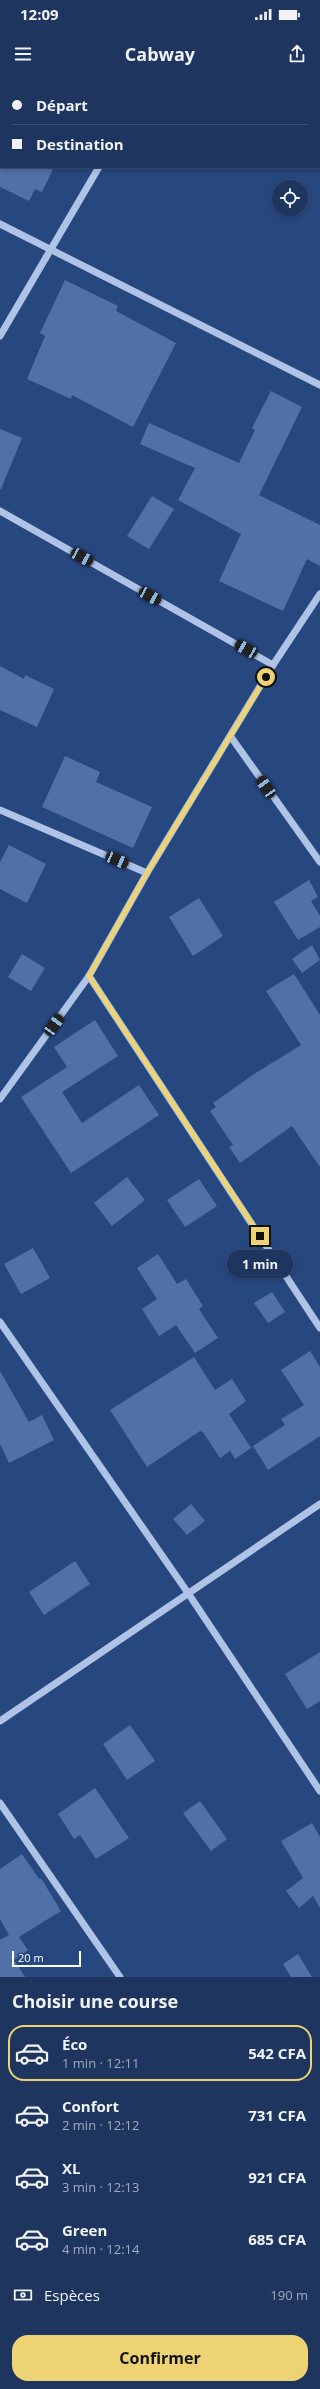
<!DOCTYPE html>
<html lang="fr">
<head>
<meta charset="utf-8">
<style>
  :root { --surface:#1d355f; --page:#2a4068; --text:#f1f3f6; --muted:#a0abbd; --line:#3b5074; --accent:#edd374 }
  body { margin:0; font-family:"Open Sans",sans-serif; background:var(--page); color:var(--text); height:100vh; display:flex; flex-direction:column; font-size:15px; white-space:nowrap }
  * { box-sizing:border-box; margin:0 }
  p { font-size:13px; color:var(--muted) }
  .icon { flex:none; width:22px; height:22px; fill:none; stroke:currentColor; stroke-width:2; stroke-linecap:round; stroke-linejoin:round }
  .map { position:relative; height:1897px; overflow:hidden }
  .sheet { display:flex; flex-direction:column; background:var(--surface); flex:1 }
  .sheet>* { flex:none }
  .guide { position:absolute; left:0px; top:0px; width:320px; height:88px; box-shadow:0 2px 6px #0003,0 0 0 1px var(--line); display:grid; align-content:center; height:88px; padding:0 12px; background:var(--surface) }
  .tools { position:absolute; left:272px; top:100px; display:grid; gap:8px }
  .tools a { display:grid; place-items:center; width:36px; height:36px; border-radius:50%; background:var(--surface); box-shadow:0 2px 6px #0003,0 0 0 1px var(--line); font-size:20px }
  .scale { position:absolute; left:12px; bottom:10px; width:69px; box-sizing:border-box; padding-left:4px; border:2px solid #fff; border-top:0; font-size:11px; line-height:14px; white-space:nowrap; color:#fff; -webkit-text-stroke:3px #27477f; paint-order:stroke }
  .end { position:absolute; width:18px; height:18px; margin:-9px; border:5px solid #edd374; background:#111; box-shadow:0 0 0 2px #111 }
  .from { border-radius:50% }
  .bubble { position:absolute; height:28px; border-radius:14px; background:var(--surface); box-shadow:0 2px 6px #0003,0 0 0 1px var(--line); font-size:13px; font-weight:700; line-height:28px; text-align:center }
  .car { position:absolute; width:12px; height:24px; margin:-12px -6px; border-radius:5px; box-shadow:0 0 3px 1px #0007; background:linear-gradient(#222 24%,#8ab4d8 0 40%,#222 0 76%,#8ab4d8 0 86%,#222 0) }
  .guide b { display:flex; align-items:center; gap:14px; height:38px; font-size:15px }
  .guide b+b { border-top:1px solid var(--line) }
  .guide i { width:10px; height:10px; background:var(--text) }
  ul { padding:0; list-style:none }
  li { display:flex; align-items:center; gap:12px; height:56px; margin:0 8px 6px; padding:0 4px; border:2px solid transparent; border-radius:16px }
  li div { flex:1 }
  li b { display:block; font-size:15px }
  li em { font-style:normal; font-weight:700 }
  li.active { border-color:var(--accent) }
  li>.icon { width:36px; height:36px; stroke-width:1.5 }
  h2 { padding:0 12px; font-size:18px; line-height:48px }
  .pay { display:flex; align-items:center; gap:10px; height:44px; padding:0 12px; font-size:15px }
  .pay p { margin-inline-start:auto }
  .primary-button { display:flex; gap:8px; margin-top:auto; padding:8px 12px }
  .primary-button a { flex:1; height:46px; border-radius:16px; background:var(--accent); color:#111; font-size:16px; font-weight:700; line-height:46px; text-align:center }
  .status { display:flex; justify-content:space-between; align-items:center; height:28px; padding:0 20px; background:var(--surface); direction:ltr }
  .status svg { height:11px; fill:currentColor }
  header { display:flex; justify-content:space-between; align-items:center; height:52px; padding:0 12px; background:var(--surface); font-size:18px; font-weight:700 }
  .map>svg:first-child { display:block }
  .building { fill:#5070a8 }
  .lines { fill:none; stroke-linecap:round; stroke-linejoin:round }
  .minor { stroke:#aec3e5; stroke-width:7 }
  .route { stroke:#edd374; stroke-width:5 }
</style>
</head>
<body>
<div class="status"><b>12:09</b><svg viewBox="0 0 49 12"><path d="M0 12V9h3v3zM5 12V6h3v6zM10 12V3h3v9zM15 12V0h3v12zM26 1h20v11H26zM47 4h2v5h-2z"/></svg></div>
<header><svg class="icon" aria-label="menu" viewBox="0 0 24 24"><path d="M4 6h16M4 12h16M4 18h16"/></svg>Cabway<svg class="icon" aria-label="share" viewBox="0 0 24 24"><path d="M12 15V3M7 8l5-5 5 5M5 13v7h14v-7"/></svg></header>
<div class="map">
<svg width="320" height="1897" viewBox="0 0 320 1897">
  <rect width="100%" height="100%" fill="#27477f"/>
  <g class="building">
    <path d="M 0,87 L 54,87 L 42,112 L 35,109 L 29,121 L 0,107 Z"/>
    <path d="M 65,200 L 118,226 L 116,231 L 176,263 L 133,347 L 72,315 L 71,319 L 27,299 L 45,256 L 40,253 Z"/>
    <path d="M 271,311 L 302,327 L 259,415 L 320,445 L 320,486 L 307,479 L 283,531 L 219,501 L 241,454 L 178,420 L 195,388 L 140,364 L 149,343 L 239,383 L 255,350 L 252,348 Z"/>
    <path d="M 0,349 L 22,358 L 1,409 L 0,409 Z"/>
    <path d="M 152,416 L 174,429 L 149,469 L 127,456 Z"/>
    <path d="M 0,586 L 24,599 L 25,595 L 54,609 L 37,647 L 0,630 Z"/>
    <path d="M 65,676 L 100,692 L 96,702 L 152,727 L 133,768 L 42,727 Z"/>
    <path d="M 9,765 L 46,784 L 27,823 L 0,809 L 0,782 Z"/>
    <path d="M 309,800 L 318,817 L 311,821 L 320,836 L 320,847 L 298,860 L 274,822 Z"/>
    <path d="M 199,818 L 223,856 L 193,876 L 169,837 Z"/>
    <path d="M 312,865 L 320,880 L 302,893 L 292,879 Z"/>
    <path d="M 22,874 L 45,888 L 31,911 L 8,897 Z"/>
    <path d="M 294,894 L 320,935 L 320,1087 L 292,1046 L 240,1083 L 229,1067 L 233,1065 L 210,1031 L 216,1027 L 213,1023 L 254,994 L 301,965 L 266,911 Z"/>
    <path d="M 95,940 L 118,976 L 62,1012 L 82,1043 L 139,1005 L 159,1035 L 71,1093 L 21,1017 L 67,987 L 54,967 Z"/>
    <path d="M 127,1097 L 145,1120 L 112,1146 L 94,1123 Z"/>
    <path d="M 199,1099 L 217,1126 L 185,1147 L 167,1120 Z"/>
    <path d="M 33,1168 L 50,1198 L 21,1214 L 4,1184 Z"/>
    <path d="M 158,1174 L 177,1204 L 186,1199 L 203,1226 L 199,1229 L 218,1258 L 195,1273 L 176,1245 L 159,1256 L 142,1229 L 157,1219 L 137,1188 Z"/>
    <path d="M 272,1212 L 285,1232 L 268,1243 L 254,1223 Z"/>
    <path d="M 310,1271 L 320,1287 L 320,1356 L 268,1390 L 253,1366 L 285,1345 L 281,1339 L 304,1325 L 281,1290 Z"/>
    <path d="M 194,1277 L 215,1310 L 232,1299 L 246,1321 L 229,1334 L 251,1368 L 235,1379 L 230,1371 L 220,1378 L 203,1352 L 200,1351 L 147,1387 L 110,1330 Z"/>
    <path d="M 0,1291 L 29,1342 L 42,1335 L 54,1360 L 9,1383 L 0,1364 Z"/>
    <path d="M 191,1424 L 205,1441 L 187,1455 L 173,1439 Z"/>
    <path d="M 75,1481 L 90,1504 L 44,1535 L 29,1512 Z"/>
    <path d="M 320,1572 L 320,1621 L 307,1629 L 285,1594 Z"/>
    <path d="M 130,1645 L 155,1681 L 127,1700 L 103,1664 Z"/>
    <path d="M 95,1708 L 129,1758 L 96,1779 L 80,1755 L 74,1759 L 58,1734 Z"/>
    <path d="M 200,1721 L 227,1759 L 211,1771 L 183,1733 Z"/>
    <path d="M 312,1743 L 320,1757 L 320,1828 L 313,1816 L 299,1828 L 286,1811 L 303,1798 L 281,1761 Z"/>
    <path d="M 22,1774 L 39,1799 L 41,1798 L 61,1831 L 19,1857 L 28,1870 L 14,1880 L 25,1897 L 0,1897 L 0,1860 L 9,1855 L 0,1839 L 0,1789 Z"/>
    <path d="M 298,1874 L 312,1897 L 291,1897 L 283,1884 Z"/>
  </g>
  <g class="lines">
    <g class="minor">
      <path d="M 150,1 L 150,0"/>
      <path d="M 0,144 L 320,305"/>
      <path d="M 0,256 L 99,87"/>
      <path d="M 0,431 L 273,585"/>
      <path d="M 231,657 L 320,782"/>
      <path d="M 0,730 L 147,793"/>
      <path d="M 89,896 L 320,1248"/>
      <path d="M 0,1019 L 89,896 L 147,793 L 273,585 L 320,514"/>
      <path d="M 0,1242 L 188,1513 L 320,1711"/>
      <path d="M 0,1641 L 320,1424"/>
      <path d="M 0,1723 L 120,1897"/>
    </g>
  </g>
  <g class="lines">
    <path class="route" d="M 260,1156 L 89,896 L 147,793 L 266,597"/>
  </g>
</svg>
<div class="tools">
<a><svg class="icon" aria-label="locate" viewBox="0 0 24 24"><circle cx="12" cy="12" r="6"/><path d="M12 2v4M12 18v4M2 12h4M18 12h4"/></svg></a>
</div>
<div class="scale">20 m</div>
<i class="end from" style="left:266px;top:597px"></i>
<i class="end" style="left:260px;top:1156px"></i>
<div class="bubble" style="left:227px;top:1170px;width:66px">1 min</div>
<i class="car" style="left:82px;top:477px;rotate:119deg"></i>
<i class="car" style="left:150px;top:516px;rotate:119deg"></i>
<i class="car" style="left:246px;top:569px;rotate:300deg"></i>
<i class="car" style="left:266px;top:707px;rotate:325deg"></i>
<i class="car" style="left:117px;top:780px;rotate:113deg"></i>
<i class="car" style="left:54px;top:945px;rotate:36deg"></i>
<div class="guide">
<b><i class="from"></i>Départ</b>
<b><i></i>Destination</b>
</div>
</div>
<section class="sheet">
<h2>Choisir une course</h2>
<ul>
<li class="active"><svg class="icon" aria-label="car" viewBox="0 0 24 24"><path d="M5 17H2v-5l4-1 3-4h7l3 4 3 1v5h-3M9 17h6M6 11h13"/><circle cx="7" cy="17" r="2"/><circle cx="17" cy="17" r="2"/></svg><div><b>Éco</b><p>1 min · 12:11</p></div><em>542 CFA</em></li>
<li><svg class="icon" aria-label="car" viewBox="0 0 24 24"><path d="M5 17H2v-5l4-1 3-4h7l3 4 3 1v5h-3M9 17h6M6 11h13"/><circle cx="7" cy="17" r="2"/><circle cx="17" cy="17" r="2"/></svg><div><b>Confort</b><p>2 min · 12:12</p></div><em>731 CFA</em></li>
<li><svg class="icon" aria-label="car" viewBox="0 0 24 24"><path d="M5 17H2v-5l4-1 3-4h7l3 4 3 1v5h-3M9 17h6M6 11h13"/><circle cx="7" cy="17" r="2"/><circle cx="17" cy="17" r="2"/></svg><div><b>XL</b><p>3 min · 12:13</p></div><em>921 CFA</em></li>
<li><svg class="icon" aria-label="car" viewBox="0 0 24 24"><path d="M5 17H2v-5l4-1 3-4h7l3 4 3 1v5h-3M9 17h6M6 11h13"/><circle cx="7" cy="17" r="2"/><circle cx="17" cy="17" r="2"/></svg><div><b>Green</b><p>4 min · 12:14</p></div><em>685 CFA</em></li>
</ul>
<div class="pay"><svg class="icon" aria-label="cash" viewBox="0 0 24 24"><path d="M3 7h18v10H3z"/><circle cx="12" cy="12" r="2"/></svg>Espèces<p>190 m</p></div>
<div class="primary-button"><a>Confirmer</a></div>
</section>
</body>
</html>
